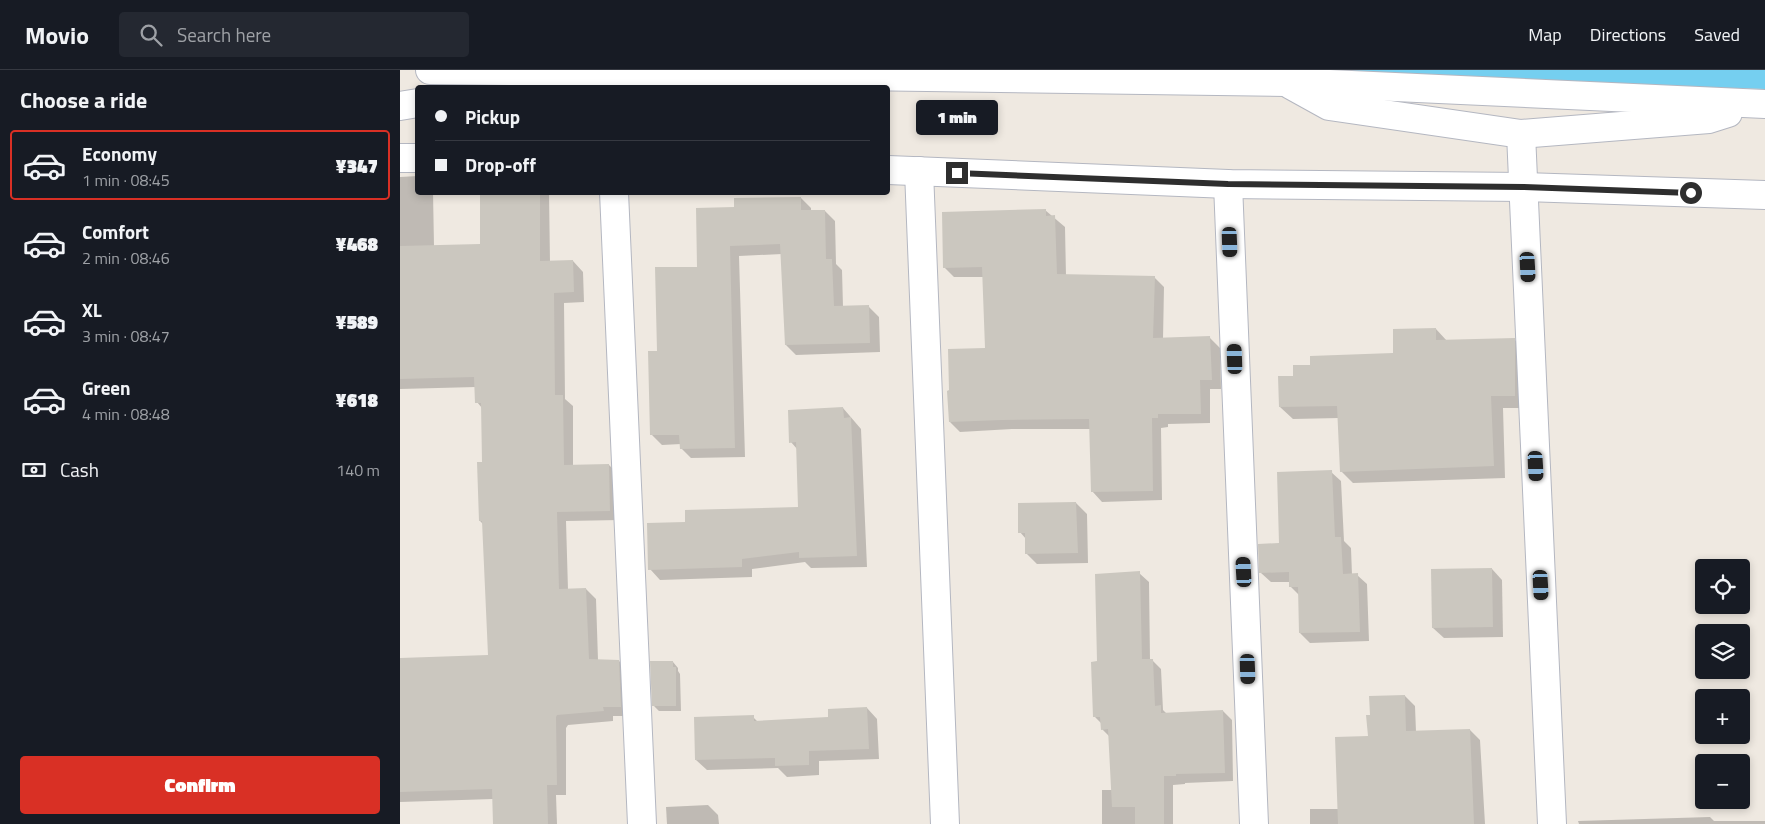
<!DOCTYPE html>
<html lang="en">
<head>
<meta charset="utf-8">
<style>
  :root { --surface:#171b24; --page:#242831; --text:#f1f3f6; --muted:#9ea1a6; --line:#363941; --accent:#d93025 }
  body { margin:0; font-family:"Titillium Web",sans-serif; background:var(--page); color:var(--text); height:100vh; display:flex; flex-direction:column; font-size:19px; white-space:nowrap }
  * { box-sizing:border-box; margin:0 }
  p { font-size:16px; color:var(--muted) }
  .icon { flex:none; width:28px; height:28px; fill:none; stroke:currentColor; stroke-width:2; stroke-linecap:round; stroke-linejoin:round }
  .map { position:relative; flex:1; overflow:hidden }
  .drawer { display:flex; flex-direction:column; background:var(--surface); width:400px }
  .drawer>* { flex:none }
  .guide { position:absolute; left:15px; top:15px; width:475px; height:110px; border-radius:5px; box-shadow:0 2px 8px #0003; display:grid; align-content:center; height:110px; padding:0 20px; background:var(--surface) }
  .controls { position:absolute; left:1295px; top:489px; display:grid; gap:10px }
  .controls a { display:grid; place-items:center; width:55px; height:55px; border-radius:5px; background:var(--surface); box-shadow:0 2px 8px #0003; font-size:25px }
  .end { position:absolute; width:22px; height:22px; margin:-11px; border:6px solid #2e2e2e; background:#fff; box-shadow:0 0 0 2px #fff }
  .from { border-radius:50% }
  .bubble { position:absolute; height:35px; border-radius:5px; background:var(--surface); box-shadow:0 2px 8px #0003; font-size:16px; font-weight:800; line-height:35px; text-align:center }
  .car { position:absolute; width:15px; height:30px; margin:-15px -8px; border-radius:6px; box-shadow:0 0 4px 1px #0007; background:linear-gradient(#222 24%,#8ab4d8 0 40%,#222 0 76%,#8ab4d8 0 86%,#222 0) }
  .guide b { display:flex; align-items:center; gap:18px; height:48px; font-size:19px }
  .guide b+b { border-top:1px solid var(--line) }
  .guide i { width:12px; height:12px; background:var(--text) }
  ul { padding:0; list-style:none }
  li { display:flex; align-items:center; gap:15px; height:70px; margin:0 10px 8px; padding:0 10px; border:2px solid transparent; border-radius:5px }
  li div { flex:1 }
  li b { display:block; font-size:19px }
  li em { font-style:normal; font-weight:800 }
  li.active { border-color:var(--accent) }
  li>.icon { width:45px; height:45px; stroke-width:1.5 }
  h2 { padding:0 20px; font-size:22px; line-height:60px }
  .pay { display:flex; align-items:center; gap:12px; height:55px; padding:0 20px; font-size:19px }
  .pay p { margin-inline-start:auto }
  .button { display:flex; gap:10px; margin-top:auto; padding:10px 20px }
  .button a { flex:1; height:58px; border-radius:5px; background:var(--accent); color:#fff; font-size:20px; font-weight:800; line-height:58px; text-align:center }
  header { display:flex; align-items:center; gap:30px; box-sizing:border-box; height:70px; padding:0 25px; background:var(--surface); border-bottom:1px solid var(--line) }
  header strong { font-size:24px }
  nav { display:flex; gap:28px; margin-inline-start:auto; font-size:18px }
  .search { width:350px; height:45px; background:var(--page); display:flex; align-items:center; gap:12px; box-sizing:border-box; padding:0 18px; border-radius:5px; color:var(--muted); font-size:19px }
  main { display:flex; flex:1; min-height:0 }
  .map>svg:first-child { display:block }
  .water { fill:#75cff0 }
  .shadow { fill:#0003 }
  .building { fill:#cbc7bf }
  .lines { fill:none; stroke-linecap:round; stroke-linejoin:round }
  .minor-casing { stroke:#b4b7c1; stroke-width:30 }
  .minor { stroke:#fff; stroke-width:28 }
  .route { stroke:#2e2e2e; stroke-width:6 }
</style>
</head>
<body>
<header>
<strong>Movio</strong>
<div class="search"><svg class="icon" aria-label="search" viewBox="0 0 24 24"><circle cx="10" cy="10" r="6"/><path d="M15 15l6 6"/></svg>Search here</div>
<nav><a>Map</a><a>Directions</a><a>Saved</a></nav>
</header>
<main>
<section class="drawer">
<h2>Choose a ride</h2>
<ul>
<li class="active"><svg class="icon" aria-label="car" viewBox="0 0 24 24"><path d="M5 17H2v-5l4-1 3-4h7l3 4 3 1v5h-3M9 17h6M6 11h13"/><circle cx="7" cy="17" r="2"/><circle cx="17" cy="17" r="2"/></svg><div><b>Economy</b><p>1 min · 08:45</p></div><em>¥347</em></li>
<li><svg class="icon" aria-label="car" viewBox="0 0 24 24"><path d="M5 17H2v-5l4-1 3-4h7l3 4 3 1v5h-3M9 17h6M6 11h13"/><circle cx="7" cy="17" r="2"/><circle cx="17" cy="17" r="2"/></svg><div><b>Comfort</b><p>2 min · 08:46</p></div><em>¥468</em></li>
<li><svg class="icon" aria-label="car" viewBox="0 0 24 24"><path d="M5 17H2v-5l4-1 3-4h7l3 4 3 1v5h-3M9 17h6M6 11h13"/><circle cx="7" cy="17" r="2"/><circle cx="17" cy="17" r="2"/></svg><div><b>XL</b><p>3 min · 08:47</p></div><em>¥589</em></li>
<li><svg class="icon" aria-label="car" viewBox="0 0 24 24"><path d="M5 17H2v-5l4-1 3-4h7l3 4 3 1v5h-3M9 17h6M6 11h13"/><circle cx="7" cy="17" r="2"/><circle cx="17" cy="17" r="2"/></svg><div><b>Green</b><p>4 min · 08:48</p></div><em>¥618</em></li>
</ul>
<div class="pay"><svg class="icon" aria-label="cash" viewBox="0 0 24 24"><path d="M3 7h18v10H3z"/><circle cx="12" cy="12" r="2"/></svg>Cash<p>140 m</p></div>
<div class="button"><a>Confirm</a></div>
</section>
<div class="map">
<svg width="1365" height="754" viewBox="0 0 1365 754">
  <rect width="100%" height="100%" fill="#efe9e1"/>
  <path class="water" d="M 870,0 L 1365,0 L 1365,19 L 1326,18 Z"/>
  <g class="shadow">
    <path d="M 18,106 L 18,122 L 33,122 L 34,176 L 81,175 L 81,122 L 149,122 L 150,192 L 173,191 L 183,202 L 184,232 L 164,233 L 165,329 L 173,336 L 173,396 L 209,395 L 219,405 L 220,450 L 166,451 L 168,520 L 186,519 L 196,529 L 198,590 L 219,591 L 229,601 L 231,646 L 213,646 L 213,651 L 168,655 L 166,658 L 166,725 L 156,725 L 157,754 L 94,754 L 93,729 L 0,732 L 0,589 L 90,586 L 83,454 L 80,451 L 83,394 L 82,338 L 77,332 L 76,317 L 0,319 L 0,107 Z"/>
    <path d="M 401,128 L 411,138 L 411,141 L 425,141 L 435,151 L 436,194 L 442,200 L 443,237 L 469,237 L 479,247 L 480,282 L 396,285 L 386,275 L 382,184 L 339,186 L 345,387 L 291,388 L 281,378 L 281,374 L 262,375 L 252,365 L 258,282 L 298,198 L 335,138 Z"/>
    <path d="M 645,140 L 665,157 L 666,206 L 754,207 L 764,217 L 763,269 L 810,268 L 820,278 L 821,319 L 810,319 L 810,353 L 768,354 L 768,357 L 761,358 L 762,430 L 702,432 L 692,421 L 691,359 L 612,359 L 560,362 L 550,352 L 586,279 L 584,207 L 554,207 L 544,197 Z"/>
    <path d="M 1036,259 L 1047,271 L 1114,269 L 1126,282 L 1127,338 L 1103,338 L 1105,408 L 953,413 L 941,401 L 939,348 L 893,349 L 880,337 L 894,307 L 912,296 L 995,284 Z"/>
    <path d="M 443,338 L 461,359 L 467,497 L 411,498 L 405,492 L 352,499 L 352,507 L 260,510 L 250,499 L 287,453 L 399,438 L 397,379 L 391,372 Z"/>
    <path d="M 931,402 L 941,411 L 944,471 L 951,478 L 952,505 L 957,505 L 967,514 L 969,571 L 910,573 L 900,563 L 899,525 L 891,517 L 890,512 L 871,512 L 861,503 Z"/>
    <path d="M 676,433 L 687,444 L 688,493 L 637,494 L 626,483 L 626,469 L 620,462 Z"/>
    <path d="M 1092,499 L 1102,510 L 1103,567 L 1044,568 L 1033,558 Z"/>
    <path d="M 739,503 L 749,512 L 750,590 L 752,590 L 761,599 L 763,640 L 767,644 L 823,641 L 832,650 L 833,711 L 785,713 L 785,714 L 773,715 L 773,754 L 702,754 L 702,720 L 712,720 L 709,666 L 702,659 L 702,654 L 695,647 L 698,593 Z"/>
    <path d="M 273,592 L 278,598 L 278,601 L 280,604 L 281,641 L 259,641 L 254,636 Z"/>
    <path d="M 1005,626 L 1015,636 L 1016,662 L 1070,660 L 1080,670 L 1085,754 L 910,754 L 910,739 L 938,739 L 969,667 Z"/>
    <path d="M 467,638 L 477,649 L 479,689 L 419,691 L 419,705 L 387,707 L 378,698 L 307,700 L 296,690 L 353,647 L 358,652 L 429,648 Z"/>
    <path d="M 308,735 L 318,745 L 319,754 L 267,754 L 266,737 Z"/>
    <path d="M 1310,747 L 1314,751 L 1365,751 L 1365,754 L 1179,754 L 1178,751 Z"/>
  </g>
  <g class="building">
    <path d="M 80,122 L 140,122 L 140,191 L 173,190 L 174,222 L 154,223 L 155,325 L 163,325 L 164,395 L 209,394 L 210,441 L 157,442 L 159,519 L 186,518 L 189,589 L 219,590 L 221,637 L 203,637 L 204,641 L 157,645 L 156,647 L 157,715 L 147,715 L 148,754 L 93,754 L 92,719 L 0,722 L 0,588 L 88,585 L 82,451 L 79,451 L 77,392 L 82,392 L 81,333 L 75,333 L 74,307 L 0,309 L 0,176 L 80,174 Z"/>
    <path d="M 401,127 L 401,140 L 425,140 L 426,189 L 432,189 L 434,236 L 469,235 L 470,273 L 385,275 L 380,174 L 330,176 L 335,378 L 280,379 L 279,365 L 250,365 L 248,281 L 257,281 L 255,197 L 297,197 L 296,138 L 334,137 L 334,128 Z"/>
    <path d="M 646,139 L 646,146 L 655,145 L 657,204 L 755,206 L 753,268 L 810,266 L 812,310 L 800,310 L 801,344 L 758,344 L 758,348 L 752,348 L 753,421 L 691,422 L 689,349 L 602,350 L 549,352 L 547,321 L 549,320 L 548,279 L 585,278 L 582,197 L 543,198 L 542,142 Z"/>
    <path d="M 1036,258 L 1036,270 L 1115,268 L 1115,326 L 1091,326 L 1094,396 L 940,402 L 937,336 L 879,337 L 878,306 L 893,306 L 893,295 L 910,295 L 910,286 L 993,283 L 993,259 Z"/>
    <path d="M 443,337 L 444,348 L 451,347 L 457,486 L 399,488 L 399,482 L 342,489 L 342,497 L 248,500 L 247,453 L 285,452 L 285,440 L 398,437 L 396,372 L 389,373 L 388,340 Z"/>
    <path d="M 932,400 L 935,467 L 941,467 L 943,504 L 958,503 L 960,562 L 899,563 L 898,517 L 889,517 L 889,502 L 859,503 L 858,474 L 879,473 L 877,402 Z"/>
    <path d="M 676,432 L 678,483 L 625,484 L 625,463 L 618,463 L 618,433 Z"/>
    <path d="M 1092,498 L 1093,557 L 1032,558 L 1031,499 Z"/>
    <path d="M 740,501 L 742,589 L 753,589 L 755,636 L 761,635 L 761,643 L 823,640 L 825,703 L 776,704 L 776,706 L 764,706 L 764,754 L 735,754 L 735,737 L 712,737 L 708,659 L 701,660 L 700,647 L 693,647 L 691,592 L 697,591 L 695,504 Z"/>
    <path d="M 250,591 L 273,591 L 273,597 L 276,597 L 276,636 L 252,636 Z"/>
    <path d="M 1005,625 L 1006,661 L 1070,659 L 1074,754 L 938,754 L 935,667 L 968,666 L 966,645 L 970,645 L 969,626 Z"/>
    <path d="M 467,637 L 469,679 L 409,681 L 409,695 L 375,696 L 375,688 L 295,690 L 294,647 L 354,645 L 354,651 L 428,647 L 428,639 Z"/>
  </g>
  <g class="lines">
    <g class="minor-casing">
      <g id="minor">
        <path d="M 30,0 L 886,12 L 1365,34"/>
        <path d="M 891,15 L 929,36 L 1121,64 L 1152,754"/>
        <path d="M 0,36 L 18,33"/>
        <path d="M 1121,64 L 1309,49 L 1328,43"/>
        <path d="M 0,88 L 18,88"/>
        <path d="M 488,100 L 828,114 L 1124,117 L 1365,125"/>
        <path d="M 519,101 L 545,754"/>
        <path d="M 828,114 L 854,754"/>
        <path d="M 214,122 L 242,754"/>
      </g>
    </g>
    <use href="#minor" class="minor"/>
  </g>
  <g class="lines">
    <path class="route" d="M 557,103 L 828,114 L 1124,117 L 1291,123"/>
  </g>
</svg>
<div class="controls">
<a><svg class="icon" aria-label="locate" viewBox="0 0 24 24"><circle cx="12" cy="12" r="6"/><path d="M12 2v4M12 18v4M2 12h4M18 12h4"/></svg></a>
<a><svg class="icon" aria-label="layers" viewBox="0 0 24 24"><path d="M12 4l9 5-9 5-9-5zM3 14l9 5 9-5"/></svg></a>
<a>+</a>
<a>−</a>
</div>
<i class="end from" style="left:1291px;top:123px"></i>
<i class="end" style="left:557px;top:103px"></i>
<div class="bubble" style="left:516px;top:30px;width:82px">1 min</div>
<i class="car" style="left:830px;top:172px;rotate:178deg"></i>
<i class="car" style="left:1128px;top:197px;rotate:177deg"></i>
<i class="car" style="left:835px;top:289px;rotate:358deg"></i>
<i class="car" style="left:1136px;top:396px;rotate:177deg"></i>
<i class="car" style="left:844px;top:502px;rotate:357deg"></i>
<i class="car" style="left:1141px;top:515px;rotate:177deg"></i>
<i class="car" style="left:848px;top:599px;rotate:178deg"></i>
<div class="guide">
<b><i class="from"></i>Pickup</b>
<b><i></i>Drop-off</b>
</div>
</div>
</main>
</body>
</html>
